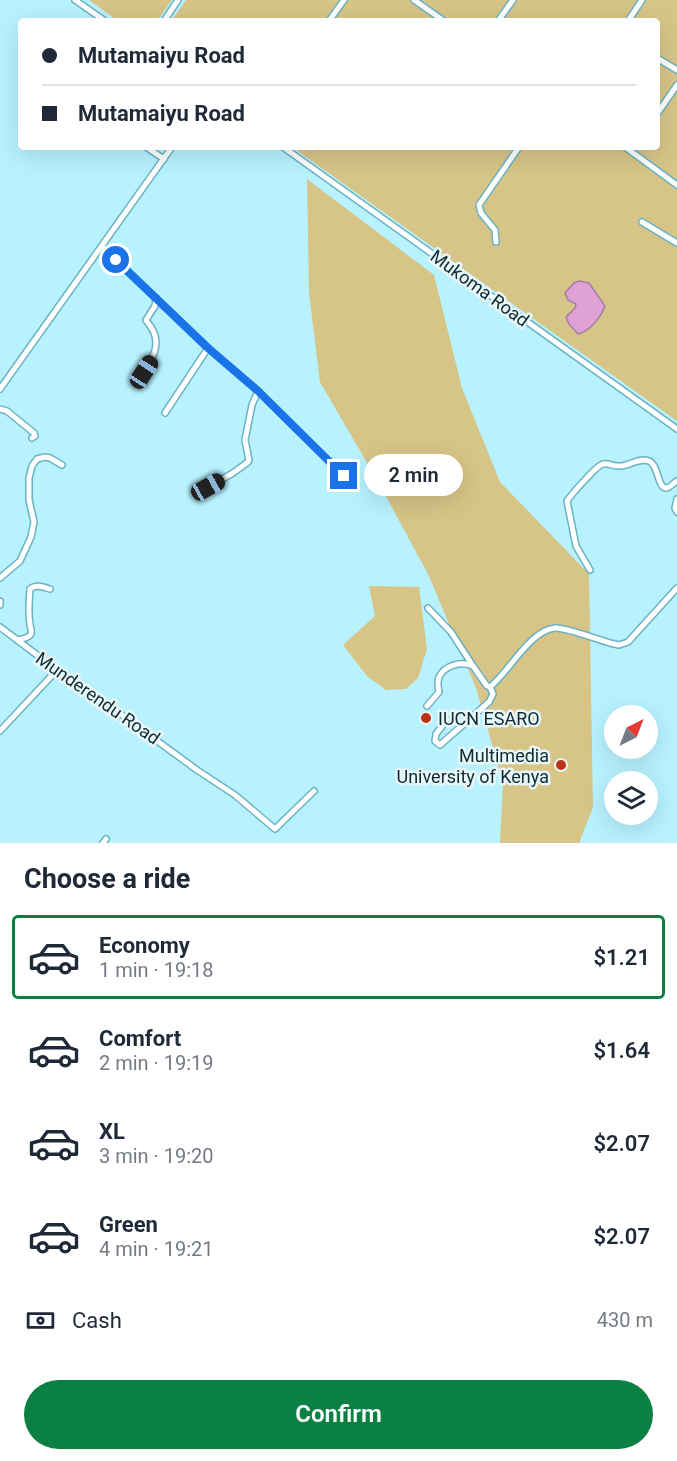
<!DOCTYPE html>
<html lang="en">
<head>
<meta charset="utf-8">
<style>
  :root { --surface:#fff; --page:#f2f2f3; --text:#1f2937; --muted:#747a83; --line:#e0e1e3; --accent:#0b8043 }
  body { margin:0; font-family:Roboto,sans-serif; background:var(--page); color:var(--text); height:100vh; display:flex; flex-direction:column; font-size:22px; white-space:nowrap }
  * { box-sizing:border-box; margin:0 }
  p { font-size:20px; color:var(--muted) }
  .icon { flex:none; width:33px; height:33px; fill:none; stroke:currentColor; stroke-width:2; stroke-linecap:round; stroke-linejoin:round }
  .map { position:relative; height:843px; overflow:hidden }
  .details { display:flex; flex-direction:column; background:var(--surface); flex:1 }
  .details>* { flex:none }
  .hud { position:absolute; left:18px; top:18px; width:642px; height:132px; border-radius:6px; box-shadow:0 6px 24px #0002; display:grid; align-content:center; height:132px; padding:0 24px; background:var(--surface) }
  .needle { width:39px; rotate:42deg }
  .fabs { position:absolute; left:604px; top:705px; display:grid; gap:12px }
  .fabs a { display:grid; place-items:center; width:54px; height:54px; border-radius:50%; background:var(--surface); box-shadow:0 6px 24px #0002; font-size:30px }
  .end { position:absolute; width:27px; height:27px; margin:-14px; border:8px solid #1a73e8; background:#fff; box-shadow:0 0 0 3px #fff }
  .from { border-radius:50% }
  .bubble { position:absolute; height:42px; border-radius:21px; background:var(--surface); box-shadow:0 6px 24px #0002; font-size:20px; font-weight:600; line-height:42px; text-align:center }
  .car { position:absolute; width:18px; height:36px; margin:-18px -9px; border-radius:8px; box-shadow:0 0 4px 2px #0007; background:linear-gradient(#222 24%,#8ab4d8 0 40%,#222 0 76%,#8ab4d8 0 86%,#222 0) }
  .hud b { display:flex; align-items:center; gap:21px; height:57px; font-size:22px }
  .hud b+b { border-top:2px solid var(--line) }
  .hud i { width:15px; height:15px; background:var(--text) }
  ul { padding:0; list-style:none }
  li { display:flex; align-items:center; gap:18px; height:84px; margin:0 12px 9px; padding:0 12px; border:3px solid transparent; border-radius:6px }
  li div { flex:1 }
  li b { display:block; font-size:22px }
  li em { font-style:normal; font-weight:600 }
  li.active { border-color:var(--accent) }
  li>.icon { width:54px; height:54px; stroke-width:1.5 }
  h2 { padding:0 24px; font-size:27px; line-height:72px }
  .pay { display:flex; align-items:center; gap:15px; height:66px; padding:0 24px; font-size:22px }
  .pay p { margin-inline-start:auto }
  .cta { display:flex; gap:12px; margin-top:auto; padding:12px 24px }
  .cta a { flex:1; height:69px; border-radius:36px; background:var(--accent); color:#fff; font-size:24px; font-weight:600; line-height:69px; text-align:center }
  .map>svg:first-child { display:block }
  .green { fill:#d7c487 }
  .water { fill:#e0a2d4; stroke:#a17fa4; stroke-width:1.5 }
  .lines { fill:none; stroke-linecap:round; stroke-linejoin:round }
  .minor-casing { stroke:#6ab3c3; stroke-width:8 }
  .minor { stroke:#fff; stroke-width:5 }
  .route { stroke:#1a73e8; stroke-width:8 }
  .poi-dot { fill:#bc3214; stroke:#e9f6fa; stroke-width:2 }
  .labels { text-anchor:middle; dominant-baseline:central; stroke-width:5; stroke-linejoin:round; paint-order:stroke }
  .street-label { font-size:18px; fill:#0d2c33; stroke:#e9f6fa }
  .poi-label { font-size:18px; fill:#0d2c33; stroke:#e9f6fa; text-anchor:start }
</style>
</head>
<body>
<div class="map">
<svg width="677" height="843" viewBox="0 0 677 843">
  <rect width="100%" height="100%" fill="#b8f2ff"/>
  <g class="green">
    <path d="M 89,0 L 172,0 L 157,21 L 118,21 Z"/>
    <path d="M 186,0 L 677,0 L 677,421 L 292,147 L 657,147 L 657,21 L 171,21 Z"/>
    <path d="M 307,179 L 434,275 L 462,388 L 500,482 L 589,574 L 593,807 L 579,843 L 500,843 L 503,783 L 476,688 L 428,574 L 376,478 L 320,382 L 309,293 Z"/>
    <path d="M 369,586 L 419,587 L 427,649 L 418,678 L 406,689 L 386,690 L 367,676 L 343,645 L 375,616 Z"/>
  </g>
  <path class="water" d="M 579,281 L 589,283 L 605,306 C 601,317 590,331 578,334 L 569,324 L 566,317 L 575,308 L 576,304 L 568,300 L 565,293 L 574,283 Z"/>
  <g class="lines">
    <g class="minor-casing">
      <g id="minor">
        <path d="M 75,0 L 105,21"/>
        <path d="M 414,0 L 444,21"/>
        <path d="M 164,21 L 178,0"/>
        <path d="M 329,21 L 344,0"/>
        <path d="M 498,21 L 513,0"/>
        <path d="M 628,21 L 642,0"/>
        <path d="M 657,58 L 677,70"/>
        <path d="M 657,114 L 677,85"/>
        <path d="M 146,147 L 164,159"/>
        <path d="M 283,147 L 677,429"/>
        <path d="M 625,147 L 677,185"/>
        <path d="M 642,222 L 677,243"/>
        <path d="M 496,242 L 495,230 L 481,213 L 479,205 L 519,147"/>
        <path d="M 102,247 L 208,348 L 258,391 L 344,476"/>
        <path d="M 144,372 C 151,360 160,348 154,333 C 153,328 148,324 146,320 L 155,306 L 156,298"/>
        <path d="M 0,389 L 172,147"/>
        <path d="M 0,409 L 7,411 L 34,433 L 35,436 L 32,438"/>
        <path d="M 165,413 L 208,348"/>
        <path d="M 208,487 L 233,473 L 248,462 L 249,460 L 245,440 L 252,405 L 258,391"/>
        <path d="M 677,499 L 675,508 L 677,512"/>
        <path d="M 590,570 L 576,546 L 567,501 C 571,495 597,465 603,464 C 610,462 614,469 626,465 C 633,463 641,458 649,461 C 660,466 657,493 669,487 C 672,485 674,483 677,481"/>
        <path d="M 0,578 L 20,561 L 31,537 L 34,522 L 29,500 L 29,478 L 32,466 L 37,459 L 45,457 L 50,458 L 62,465"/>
        <path d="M 0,601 L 0,605"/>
        <path d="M 428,608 L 451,632 L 473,666"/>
        <path d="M 0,627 L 57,670 L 86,689 L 197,770 L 235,795 L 275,829 L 314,791"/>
        <path d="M 17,640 C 21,639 28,639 31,634 C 32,632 30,626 30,624 C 28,613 29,600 30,589 C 36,584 43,587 50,589"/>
        <path d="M 427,706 L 439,692 C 438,687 437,682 439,677 C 445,665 461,661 473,666 L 487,686 L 490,687 C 509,672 530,630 555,628 C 565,627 599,640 610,643 L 619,645 L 628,642 L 677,588"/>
        <path d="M 447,720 L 436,734 L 435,741 L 440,745 L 489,702 L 493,694 L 490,687"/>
        <path d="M 0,731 L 57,670"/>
        <path d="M 103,843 L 106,839"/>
      </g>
    </g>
    <use href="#minor" class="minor"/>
  </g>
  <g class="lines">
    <path class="route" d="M 116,260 L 208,348 L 258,391 L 344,476"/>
  </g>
  <g class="poi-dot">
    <circle cx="426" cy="718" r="6"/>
    <circle cx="561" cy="765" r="6"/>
  </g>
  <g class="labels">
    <g class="street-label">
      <text transform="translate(480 288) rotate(36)">Mukoma Road</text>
      <text transform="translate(98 698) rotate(35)">Munderendu Road</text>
    </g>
    <g class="poi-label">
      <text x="438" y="718">IUCN ESARO</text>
      <text x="549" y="755" text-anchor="end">Multimedia<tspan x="549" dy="21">University of Kenya</tspan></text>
    </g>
  </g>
</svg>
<div class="fabs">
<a><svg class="needle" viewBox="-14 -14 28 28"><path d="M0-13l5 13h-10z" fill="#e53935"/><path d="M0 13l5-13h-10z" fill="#747a83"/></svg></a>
<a><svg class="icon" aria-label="layers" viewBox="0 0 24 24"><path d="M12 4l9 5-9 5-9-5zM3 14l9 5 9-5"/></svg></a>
</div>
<i class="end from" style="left:116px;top:260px"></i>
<i class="end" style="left:344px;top:476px"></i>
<div class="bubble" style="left:364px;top:454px;width:99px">2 min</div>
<i class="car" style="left:144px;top:372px;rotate:33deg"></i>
<i class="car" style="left:208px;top:487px;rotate:61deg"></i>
<div class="hud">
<b><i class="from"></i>Mutamaiyu Road</b>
<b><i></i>Mutamaiyu Road</b>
</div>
</div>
<section class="details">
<h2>Choose a ride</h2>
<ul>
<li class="active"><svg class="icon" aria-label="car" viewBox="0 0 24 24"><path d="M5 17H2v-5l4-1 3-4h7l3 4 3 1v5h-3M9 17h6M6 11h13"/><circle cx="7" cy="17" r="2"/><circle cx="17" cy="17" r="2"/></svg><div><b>Economy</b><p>1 min · 19:18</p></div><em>$1.21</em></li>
<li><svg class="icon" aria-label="car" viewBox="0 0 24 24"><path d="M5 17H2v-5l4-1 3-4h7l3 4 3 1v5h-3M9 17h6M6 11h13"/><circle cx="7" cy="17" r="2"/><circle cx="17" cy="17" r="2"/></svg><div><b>Comfort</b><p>2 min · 19:19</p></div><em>$1.64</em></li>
<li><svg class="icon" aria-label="car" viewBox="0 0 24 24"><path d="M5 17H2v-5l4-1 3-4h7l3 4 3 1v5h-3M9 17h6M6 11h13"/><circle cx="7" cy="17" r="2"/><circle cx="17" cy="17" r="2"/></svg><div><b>XL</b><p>3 min · 19:20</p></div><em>$2.07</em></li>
<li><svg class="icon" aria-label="car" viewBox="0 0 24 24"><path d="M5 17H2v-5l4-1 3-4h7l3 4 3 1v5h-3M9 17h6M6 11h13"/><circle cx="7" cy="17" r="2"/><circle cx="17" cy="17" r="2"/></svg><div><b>Green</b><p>4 min · 19:21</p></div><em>$2.07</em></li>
</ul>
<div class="pay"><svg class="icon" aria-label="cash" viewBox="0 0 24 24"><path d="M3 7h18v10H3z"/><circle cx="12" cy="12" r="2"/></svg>Cash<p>430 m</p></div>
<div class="cta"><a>Confirm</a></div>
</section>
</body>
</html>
